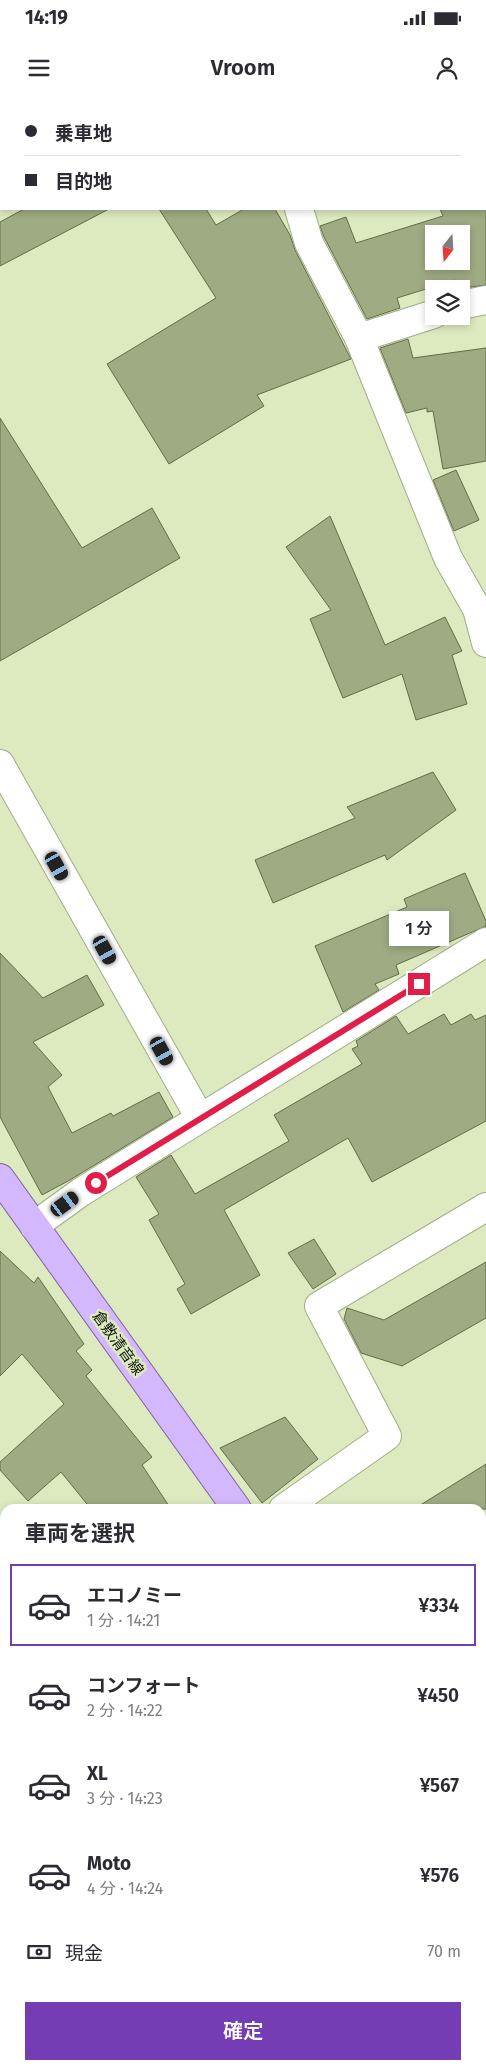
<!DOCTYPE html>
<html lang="ja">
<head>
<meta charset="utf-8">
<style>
  :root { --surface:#fff; --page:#f2f2f3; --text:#2b2b33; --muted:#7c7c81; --line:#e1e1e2; --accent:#753db4 }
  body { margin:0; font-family:"Fira Sans","Noto Sans JP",sans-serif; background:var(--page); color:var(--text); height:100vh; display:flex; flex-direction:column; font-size:19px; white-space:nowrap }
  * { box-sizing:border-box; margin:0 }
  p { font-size:16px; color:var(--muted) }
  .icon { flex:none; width:28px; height:28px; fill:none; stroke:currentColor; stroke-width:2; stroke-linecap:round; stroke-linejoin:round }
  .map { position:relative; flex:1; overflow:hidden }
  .panel { position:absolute; left:0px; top:1404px; width:486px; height:566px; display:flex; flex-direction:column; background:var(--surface); border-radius:15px 15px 0 0; box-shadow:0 2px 8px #0003 }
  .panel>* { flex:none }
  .hud { position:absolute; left:0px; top:0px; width:486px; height:110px; box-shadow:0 2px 8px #0003; display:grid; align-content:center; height:110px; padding:0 25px; background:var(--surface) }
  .needle { width:32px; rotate:197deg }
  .buttons { position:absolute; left:425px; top:125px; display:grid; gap:10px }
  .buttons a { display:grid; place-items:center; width:45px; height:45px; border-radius:0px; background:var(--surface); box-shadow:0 2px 8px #0003; font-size:25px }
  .end { position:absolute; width:22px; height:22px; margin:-11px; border:6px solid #e11d48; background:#fff; box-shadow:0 0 0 2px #fff }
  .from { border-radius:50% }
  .bubble { position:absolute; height:35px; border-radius:0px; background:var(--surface); box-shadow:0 2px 8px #0003; font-size:16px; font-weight:600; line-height:35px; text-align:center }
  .car { position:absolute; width:15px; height:30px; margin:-15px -8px; border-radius:6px; box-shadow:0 0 4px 1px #0007; background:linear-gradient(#222 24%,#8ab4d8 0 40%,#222 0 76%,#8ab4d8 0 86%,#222 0) }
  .hud b { display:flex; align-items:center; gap:18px; height:48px; font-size:19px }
  .hud b+b { border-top:1px solid var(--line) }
  .hud i { width:12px; height:12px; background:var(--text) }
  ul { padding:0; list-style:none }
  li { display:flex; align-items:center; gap:15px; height:82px; margin:0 10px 8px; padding:0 15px; border:2px solid transparent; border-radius:0px }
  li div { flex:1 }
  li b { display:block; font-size:19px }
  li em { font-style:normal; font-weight:600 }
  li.active { border-color:var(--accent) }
  li>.icon { width:45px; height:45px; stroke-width:1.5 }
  h2 { padding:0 25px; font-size:22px; line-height:60px }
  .pay { display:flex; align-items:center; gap:12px; height:55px; padding:0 25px; font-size:19px }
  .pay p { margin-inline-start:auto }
  .cta { display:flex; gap:10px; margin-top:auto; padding:10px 25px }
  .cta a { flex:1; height:58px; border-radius:0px; background:var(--accent); color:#fff; font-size:20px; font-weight:600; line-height:58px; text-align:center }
  .status { display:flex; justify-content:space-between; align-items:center; height:35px; padding:0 25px; background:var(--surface); direction:ltr }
  .status svg { height:14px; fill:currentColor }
  header { display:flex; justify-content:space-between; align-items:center; height:65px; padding:0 25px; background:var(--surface); font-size:22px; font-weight:600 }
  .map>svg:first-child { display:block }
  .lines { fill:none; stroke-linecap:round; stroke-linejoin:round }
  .stream { stroke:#50b4f7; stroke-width:11 }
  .building { fill:#9eab83; stroke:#626d47; fill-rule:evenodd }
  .minor-casing { stroke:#a0ad84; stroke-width:30 }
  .primary-casing { stroke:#7d5fa5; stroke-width:30 }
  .minor { stroke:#fff; stroke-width:28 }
  .primary { stroke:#d4b8fd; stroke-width:28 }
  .rail { stroke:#2f3522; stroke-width:4; stroke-dasharray:6 6; stroke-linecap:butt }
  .route { stroke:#e11d48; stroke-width:6 }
  .labels { text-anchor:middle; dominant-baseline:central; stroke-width:5; stroke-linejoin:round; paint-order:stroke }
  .street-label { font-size:15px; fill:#0f1305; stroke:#ddeac0 }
</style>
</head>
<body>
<div class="status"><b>14:19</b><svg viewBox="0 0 49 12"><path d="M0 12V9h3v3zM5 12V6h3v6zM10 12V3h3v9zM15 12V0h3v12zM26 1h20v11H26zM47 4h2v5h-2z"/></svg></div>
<header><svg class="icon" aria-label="menu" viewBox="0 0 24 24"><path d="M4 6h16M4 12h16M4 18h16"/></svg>Vroom<svg class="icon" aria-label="person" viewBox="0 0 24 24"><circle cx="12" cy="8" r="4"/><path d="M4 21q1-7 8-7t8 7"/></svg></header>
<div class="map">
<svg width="486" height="1969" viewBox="0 0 486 1969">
  <rect width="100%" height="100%" fill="#ddeac0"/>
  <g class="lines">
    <g class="stream">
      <path d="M 0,1482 L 5,1486"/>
      <path d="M 481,1842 L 486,1844"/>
    </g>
  </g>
  <g class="building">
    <path d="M 24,109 L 109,109 L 0,166 L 0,122 Z"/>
    <path d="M 159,109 L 206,109 L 216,125 L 244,109 L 275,109 L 290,135 L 295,150 L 351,259 L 257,295 L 264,306 L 169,364 L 107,264 L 216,198 Z"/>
    <path d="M 440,109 L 486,109 L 486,185 L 457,189 L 455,180 L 397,198 L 400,208 L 367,219 L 324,137 L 320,126 L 346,117 L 356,143 L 443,116 ZM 434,134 L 461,134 L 461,161 L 434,161 Z"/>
    <path d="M 408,239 L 413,258 L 486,248 L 486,361 L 443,369 L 433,311 L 427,312 L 427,308 L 406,313 L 380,248 Z"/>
    <path d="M 0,318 L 82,448 L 152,408 L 180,458 L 0,561 Z"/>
    <path d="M 456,370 L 479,420 L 454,431 L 433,380 Z"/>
    <path d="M 330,416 L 385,545 L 445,517 L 462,551 L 452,555 L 467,604 L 416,620 L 402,574 L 343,598 L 310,519 L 331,510 L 286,447 Z"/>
    <path d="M 433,672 L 456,710 L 387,760 L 385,755 L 273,803 L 255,760 L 355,718 L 347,707 Z"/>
    <path d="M 465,773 L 486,821 L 486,826 L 396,865 L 399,874 L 375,884 L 379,890 L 343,912 L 315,846 L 407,807 L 404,799 Z"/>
    <path d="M 0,853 L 43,898 L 87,875 L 104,905 L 33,942 L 62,975 L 48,987 L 72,1033 L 111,1013 L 113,1016 L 159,992 L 173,1017 L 70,1080 L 42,1095 L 0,1017 Z"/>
    <path d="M 444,914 L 451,925 L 471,914 L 475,920 L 486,915 L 486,1021 L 372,1082 L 348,1038 L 224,1110 L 260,1175 L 191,1214 L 177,1189 L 185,1184 L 149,1120 L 159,1114 L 136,1077 L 171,1055 L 195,1094 L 289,1041 L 274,1015 L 362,964 L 352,949 L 358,946 L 356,941 L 396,916 L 408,934 Z"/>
    <path d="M 314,1139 L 336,1174 L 313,1189 L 288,1153 Z"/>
    <path d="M 0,1151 L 34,1183 L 38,1177 L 84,1244 L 76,1251 L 92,1270 L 86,1276 L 152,1357 L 142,1365 L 171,1409 L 91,1409 L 61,1372 L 28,1401 L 0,1370 L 0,1362 L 64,1304 L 22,1254 L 0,1276 Z"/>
    <path d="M 486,1162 L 486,1218 L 402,1266 L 361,1253 L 344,1219 L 347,1208 L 384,1220 Z"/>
    <path d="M 285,1317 L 318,1359 L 262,1403 L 220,1348 Z"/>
    <path d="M 486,1364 L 486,1409 L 414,1409 Z"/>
  </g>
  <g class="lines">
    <g class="minor-casing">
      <g id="minor">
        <path d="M 269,0 L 269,1"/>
        <path d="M 86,1 L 88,0"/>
        <path d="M 0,47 L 1,47"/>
        <path d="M 299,109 L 309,143 L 359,238 L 448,458 L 477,509 L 486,543"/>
        <path d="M 461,205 L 486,200"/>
        <path d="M 359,238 L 434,214"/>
        <path d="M 0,664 L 200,1018"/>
        <path d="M 34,1126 L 81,1092 L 486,842"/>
        <path d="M 283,1409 L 387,1336 L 319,1206 L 486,1107"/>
        <path d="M 481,1878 L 486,1880"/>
        <path d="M 69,1969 L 76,1965"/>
      </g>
    </g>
    <g class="primary-casing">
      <g id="primary">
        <path d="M 0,1078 L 237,1409"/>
        <path d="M 481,1752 L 486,1759"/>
      </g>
    </g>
    <use href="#minor" class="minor"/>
    <use href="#primary" class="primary"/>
    <g class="rail">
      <path d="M 0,1614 L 5,1620"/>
      <path d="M 0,1666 L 5,1672"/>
      <path d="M 214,1965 L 217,1969"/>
      <path d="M 269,1965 L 272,1969"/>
    </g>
  </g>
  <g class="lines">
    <path class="route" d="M 96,1083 L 419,884"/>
  </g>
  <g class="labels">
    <g class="street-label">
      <text transform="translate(118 1243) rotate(54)">倉敷清音線</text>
    </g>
  </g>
</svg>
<div class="buttons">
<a><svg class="needle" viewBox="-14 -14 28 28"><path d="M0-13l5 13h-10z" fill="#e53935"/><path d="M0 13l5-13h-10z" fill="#7c7c81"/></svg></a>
<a><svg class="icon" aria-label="layers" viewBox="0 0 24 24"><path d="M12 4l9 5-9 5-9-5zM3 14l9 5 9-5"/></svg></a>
</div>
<i class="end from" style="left:96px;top:1083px"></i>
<i class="end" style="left:419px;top:884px"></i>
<div class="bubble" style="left:389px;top:811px;width:60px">1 分</div>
<i class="car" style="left:57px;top:766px;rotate:151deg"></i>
<i class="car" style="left:105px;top:850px;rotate:151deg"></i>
<i class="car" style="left:162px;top:951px;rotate:151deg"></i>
<i class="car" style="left:65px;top:1104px;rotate:54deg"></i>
<div class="hud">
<b><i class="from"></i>乗車地</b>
<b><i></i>目的地</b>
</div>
<section class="panel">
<h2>車両を選択</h2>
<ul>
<li class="active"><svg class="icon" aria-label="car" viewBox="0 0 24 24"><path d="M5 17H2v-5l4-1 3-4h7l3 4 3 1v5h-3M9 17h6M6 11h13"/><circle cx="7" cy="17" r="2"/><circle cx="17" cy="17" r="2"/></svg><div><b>エコノミー</b><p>1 分 · 14:21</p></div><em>¥334</em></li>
<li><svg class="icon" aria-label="car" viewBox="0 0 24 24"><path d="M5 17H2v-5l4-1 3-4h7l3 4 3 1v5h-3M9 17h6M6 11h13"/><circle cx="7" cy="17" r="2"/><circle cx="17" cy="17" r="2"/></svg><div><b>コンフォート</b><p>2 分 · 14:22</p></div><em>¥450</em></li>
<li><svg class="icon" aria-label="car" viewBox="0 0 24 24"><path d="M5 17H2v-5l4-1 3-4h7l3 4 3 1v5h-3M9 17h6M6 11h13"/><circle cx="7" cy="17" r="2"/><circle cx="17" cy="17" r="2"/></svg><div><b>XL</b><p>3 分 · 14:23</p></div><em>¥567</em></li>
<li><svg class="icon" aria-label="car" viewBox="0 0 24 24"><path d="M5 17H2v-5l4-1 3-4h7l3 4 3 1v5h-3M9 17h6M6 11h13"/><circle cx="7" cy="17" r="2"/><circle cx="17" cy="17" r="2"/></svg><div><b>Moto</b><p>4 分 · 14:24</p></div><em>¥576</em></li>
</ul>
<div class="pay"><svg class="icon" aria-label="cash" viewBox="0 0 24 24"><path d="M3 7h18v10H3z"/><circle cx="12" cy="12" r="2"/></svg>現金<p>70 m</p></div>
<div class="cta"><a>確定</a></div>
</section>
</div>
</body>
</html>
